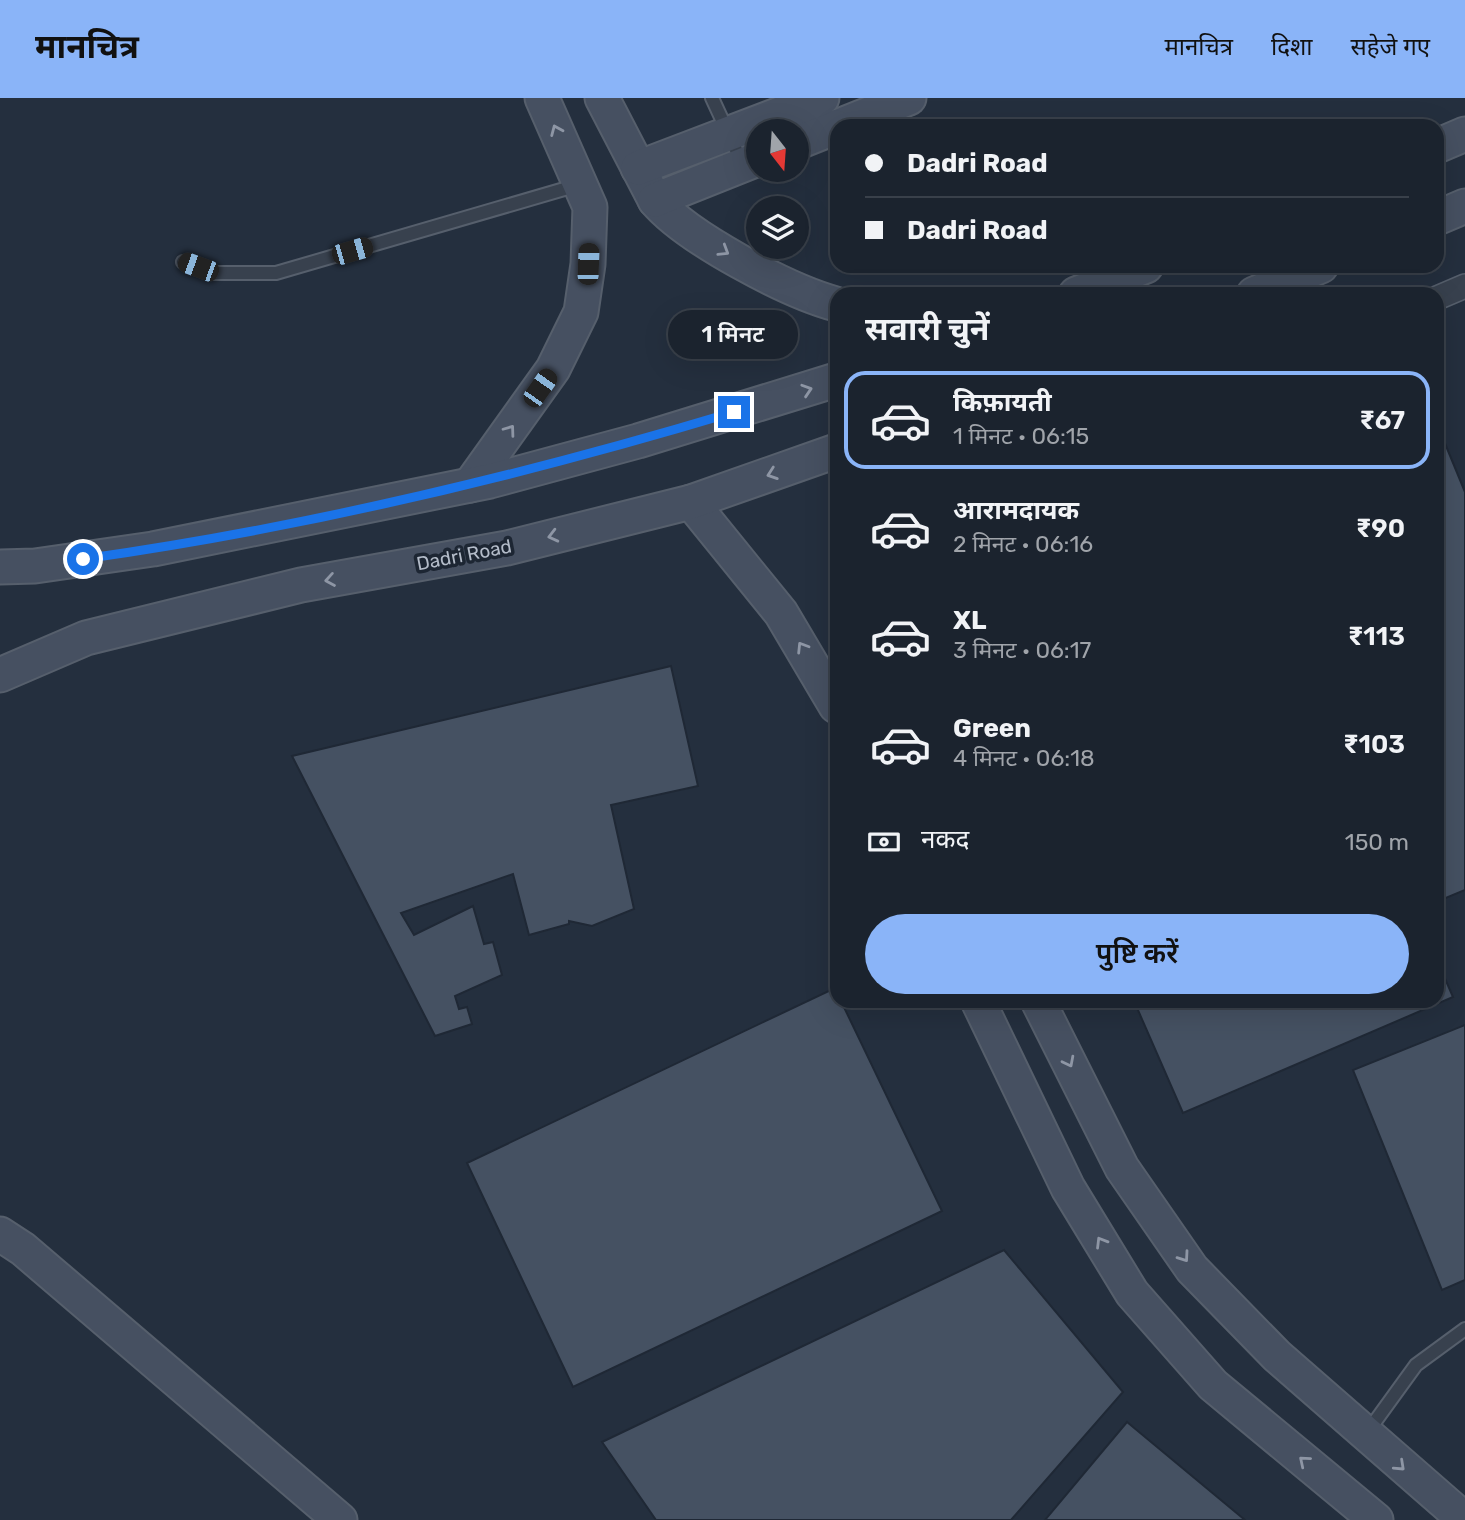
<!DOCTYPE html>
<html lang="hi">
<head>
<meta charset="utf-8">
<style>
  :root { --surface:#1b232e; --page:#282f3a; --text:#f1f3f6; --muted:#a0a4aa; --line:#39404a; --accent:#8ab4f8 }
  body { margin:0; font-family:Rubik,"Noto Sans Devanagari",sans-serif; background:var(--page); color:var(--text); height:100vh; display:flex; flex-direction:column; font-size:26px; white-space:nowrap }
  * { box-sizing:border-box; margin:0 }
  p { font-size:23px; color:var(--muted) }
  .icon { flex:none; width:38px; height:38px; fill:none; stroke:currentColor; stroke-width:2; stroke-linecap:round; stroke-linejoin:round }
  .map { position:relative; flex:1; overflow:hidden }
  .side { position:absolute; left:830px; top:189px; width:614px; height:721px; display:flex; flex-direction:column; background:var(--surface); border-radius:21px; box-shadow:0 7px 28px #0002,0 0 0 2px var(--line) }
  .side>* { flex:none }
  .banner { position:absolute; left:830px; top:21px; width:614px; height:154px; border-radius:21px; box-shadow:0 7px 28px #0002,0 0 0 2px var(--line); display:grid; align-content:center; height:154px; padding:0 35px; background:var(--surface) }
  .needle { width:46px; rotate:163deg }
  .fabs { position:absolute; left:746px; top:21px; display:grid; gap:14px }
  .fabs a { display:grid; place-items:center; width:63px; height:63px; border-radius:50%; background:var(--surface); box-shadow:0 7px 28px #0002,0 0 0 2px var(--line); font-size:35px }
  .end { position:absolute; width:32px; height:32px; margin:-16px; border:9px solid #1a73e8; background:#fff; box-shadow:0 0 0 4px #fff }
  .from { border-radius:50% }
  .bubble { position:absolute; height:49px; border-radius:24px; background:var(--surface); box-shadow:0 7px 28px #0002,0 0 0 2px var(--line); font-size:23px; font-weight:600; line-height:49px; text-align:center }
  .car { position:absolute; width:21px; height:42px; margin:-21px -10px; border-radius:9px; box-shadow:0 0 5px 2px #0007; background:linear-gradient(#222 24%,#8ab4d8 0 40%,#222 0 76%,#8ab4d8 0 86%,#222 0) }
  .banner b { display:flex; align-items:center; gap:24px; height:66px; font-size:26px }
  .banner b+b { border-top:2px solid var(--line) }
  .banner i { width:18px; height:18px; background:var(--text) }
  ul { padding:0; list-style:none }
  li { display:flex; align-items:center; gap:21px; height:98px; margin:0 14px 10px; padding:0 21px; border:4px solid transparent; border-radius:21px }
  li div { flex:1 }
  li b { display:block; font-size:26px }
  li em { font-style:normal; font-weight:600 }
  li.selected { border-color:var(--accent) }
  li>.icon { width:63px; height:63px; stroke-width:1.5 }
  h2 { padding:0 35px; font-size:32px; line-height:84px }
  .pay { display:flex; align-items:center; gap:18px; height:77px; padding:0 35px; font-size:26px }
  .pay p { margin-inline-start:auto }
  .action { display:flex; gap:14px; margin-top:auto; padding:14px 35px }
  .action a { flex:1; height:80px; border-radius:42px; background:var(--accent); color:#111; font-size:28px; font-weight:600; line-height:80px; text-align:center }
  header { display:flex; align-items:center; gap:42px; box-sizing:border-box; height:98px; padding:0 35px; background:var(--accent); color:#111 }
  header strong { font-size:33px }
  nav { display:flex; gap:38px; margin-inline-start:auto; font-size:24px }
  .map>svg:first-child { display:block }
  .building { fill:#455162; stroke:#1f2835; stroke-width:2 }
  .lines { fill:none; stroke-linecap:round; stroke-linejoin:round }
  .lane-casing { stroke:#565f6c; stroke-width:16 }
  .street-casing { stroke:#565f6c; stroke-width:26 }
  .secondary-casing { stroke:#565f6c; stroke-width:37 }
  .lane { stroke:#38414e; stroke-width:12 }
  .street { stroke:#38414e; stroke-width:23 }
  .secondary { stroke:#465061; stroke-width:33 }
  .oneway { stroke:#8e96a5 }
  .route { stroke:#1a73e8; stroke-width:9 }
  .labels { text-anchor:middle; dominant-baseline:central; stroke-width:7; stroke-linejoin:round; paint-order:stroke }
  .street-label { font-size:19px; fill:#b4bcc9; stroke:#1d2633 }
</style>
</head>
<body>
<header>
<strong>मानचित्र</strong>
<nav><a>मानचित्र</a><a>दिशा</a><a>सहेजे गए</a></nav>
</header>
<div class="map">
<svg width="1465" height="1422" viewBox="0 0 1465 1422">
  <rect width="100%" height="100%" fill="#242f3e"/>
  <g class="building">
    <path d="M 1437,326 L 1465,394 L 1465,792 L 1441,802 L 1437,791 Z"/>
    <path d="M 671,568 L 698,688 L 611,707 L 634,811 L 592,828 L 569,823 L 569,826 L 529,837 L 513,776 L 401,815 L 414,837 L 473,808 L 484,846 L 493,844 L 502,877 L 455,898 L 459,911 L 467,909 L 472,926 L 435,938 L 292,658 Z"/>
    <path d="M 1437,862 L 1453,899 L 1183,1015 L 1134,903 L 1437,903 Z"/>
    <path d="M 835,890 L 836,903 L 841,903 L 942,1113 L 573,1289 L 467,1065 Z"/>
    <path d="M 1465,927 L 1465,1182 L 1442,1192 L 1353,972 Z"/>
    <path d="M 1004,1152 L 1123,1294 L 1011,1422 L 656,1422 L 602,1344 Z"/>
    <path d="M 1127,1324 L 1245,1422 L 1045,1422 Z"/>
  </g>
  <g class="lines">
    <g class="lane-casing">
      <g id="lane">
        <path d="M 712,0 L 743,67"/>
        <path d="M 183,164 L 214,175 L 276,175 L 578,87"/>
        <path d="M 1366,1336 L 1416,1267 L 1465,1231"/>
      </g>
    </g>
    <g class="street-casing">
      <path id="street" d="M 1437,200 L 1465,188"/>
    </g>
    <g class="secondary-casing">
      <g id="secondary">
        <path d="M 602,0 L 655,102 C 687,140 788,193 836,206"/>
        <path d="M 839,28 L 909,0"/>
        <path d="M 796,45 L 836,29"/>
        <path d="M 1437,48 L 1465,36"/>
        <path d="M 638,70 L 822,0"/>
        <path d="M 655,102 L 758,61"/>
        <path d="M 1437,120 L 1465,108"/>
        <path d="M 1076,196 L 1146,168"/>
        <path d="M 1254,196 L 1321,168"/>
        <path d="M 470,387 L 553,271 L 581,214 L 588,166 L 590,109 L 542,0"/>
        <path d="M 691,404 L 781,515 L 836,608"/>
        <path d="M 0,469 L 35,468 L 153,451 L 490,383 L 638,343 L 836,282"/>
        <path d="M 0,577 L 86,540 L 301,487 L 507,450 L 691,404 L 836,353"/>
        <path d="M 978,903 L 1068,1090 L 1132,1195 L 1213,1287 L 1376,1422"/>
        <path d="M 1038,903 L 1122,1070 L 1192,1171 L 1277,1258 L 1465,1422"/>
        <path d="M 0,1136 L 23,1151 L 340,1422"/>
      </g>
    </g>
    <use href="#lane" class="lane"/>
    <use href="#street" class="street"/>
    <use href="#secondary" class="secondary"/>
  </g>
  <defs><path id="oneway-chevron" d="M-2-3.5L2.5 0L-2 3.5" fill="none" stroke-width="1.6" stroke-linecap="round" stroke-linejoin="round" transform="scale(1.75)"/></defs>
  <g class="oneway">
    <use href="#oneway-chevron" transform="translate(556 32) rotate(-113)"/>
    <use href="#oneway-chevron" transform="translate(724 153) rotate(32)"/>
    <use href="#oneway-chevron" transform="translate(807 292) rotate(-18)"/>
    <use href="#oneway-chevron" transform="translate(510 332) rotate(-54)"/>
    <use href="#oneway-chevron" transform="translate(772 376) rotate(161)"/>
    <use href="#oneway-chevron" transform="translate(553 438) rotate(166)"/>
    <use href="#oneway-chevron" transform="translate(330 482) rotate(170)"/>
    <use href="#oneway-chevron" transform="translate(802 549) rotate(-122)"/>
    <use href="#oneway-chevron" transform="translate(1069 964) rotate(63)"/>
    <use href="#oneway-chevron" transform="translate(1101 1144) rotate(-121)"/>
    <use href="#oneway-chevron" transform="translate(1184 1159) rotate(55)"/>
    <use href="#oneway-chevron" transform="translate(1304 1363) rotate(-140)"/>
    <use href="#oneway-chevron" transform="translate(1400 1368) rotate(43)"/>
  </g>
  <g class="lines">
    <path class="route" d="M 83,461 C 303,430 521,378 734,314"/>
  </g>
  <g class="labels">
    <g class="street-label">
      <text transform="translate(464 457) rotate(-11)">Dadri Road</text>
    </g>
  </g>
</svg>
<div class="fabs">
<a><svg class="needle" viewBox="-14 -14 28 28"><path d="M0-13l5 13h-10z" fill="#e53935"/><path d="M0 13l5-13h-10z" fill="#a0a4aa"/></svg></a>
<a><svg class="icon" aria-label="layers" viewBox="0 0 24 24"><path d="M12 4l9 5-9 5-9-5zM3 14l9 5 9-5"/></svg></a>
</div>
<i class="end from" style="left:83px;top:461px"></i>
<i class="end" style="left:734px;top:314px"></i>
<div class="bubble" style="left:668px;top:212px;width:130px">1 मिनट</div>
<i class="car" style="left:352px;top:153px;rotate:74deg"></i>
<i class="car" style="left:588px;top:166px;rotate:2deg"></i>
<i class="car" style="left:198px;top:169px;rotate:290deg"></i>
<i class="car" style="left:540px;top:290px;rotate:35deg"></i>
<div class="banner">
<b><i class="from"></i>Dadri Road</b>
<b><i></i>Dadri Road</b>
</div>
<section class="side">
<h2>सवारी चुनें</h2>
<ul>
<li class="selected"><svg class="icon" aria-label="car" viewBox="0 0 24 24"><path d="M5 17H2v-5l4-1 3-4h7l3 4 3 1v5h-3M9 17h6M6 11h13"/><circle cx="7" cy="17" r="2"/><circle cx="17" cy="17" r="2"/></svg><div><b>किफ़ायती</b><p>1 मिनट · 06:15</p></div><em>₹67</em></li>
<li><svg class="icon" aria-label="car" viewBox="0 0 24 24"><path d="M5 17H2v-5l4-1 3-4h7l3 4 3 1v5h-3M9 17h6M6 11h13"/><circle cx="7" cy="17" r="2"/><circle cx="17" cy="17" r="2"/></svg><div><b>आरामदायक</b><p>2 मिनट · 06:16</p></div><em>₹90</em></li>
<li><svg class="icon" aria-label="car" viewBox="0 0 24 24"><path d="M5 17H2v-5l4-1 3-4h7l3 4 3 1v5h-3M9 17h6M6 11h13"/><circle cx="7" cy="17" r="2"/><circle cx="17" cy="17" r="2"/></svg><div><b>XL</b><p>3 मिनट · 06:17</p></div><em>₹113</em></li>
<li><svg class="icon" aria-label="car" viewBox="0 0 24 24"><path d="M5 17H2v-5l4-1 3-4h7l3 4 3 1v5h-3M9 17h6M6 11h13"/><circle cx="7" cy="17" r="2"/><circle cx="17" cy="17" r="2"/></svg><div><b>Green</b><p>4 मिनट · 06:18</p></div><em>₹103</em></li>
</ul>
<div class="pay"><svg class="icon" aria-label="cash" viewBox="0 0 24 24"><path d="M3 7h18v10H3z"/><circle cx="12" cy="12" r="2"/></svg>नकद<p>150 m</p></div>
<div class="action"><a>पुष्टि करें</a></div>
</section>
</div>
</body>
</html>
